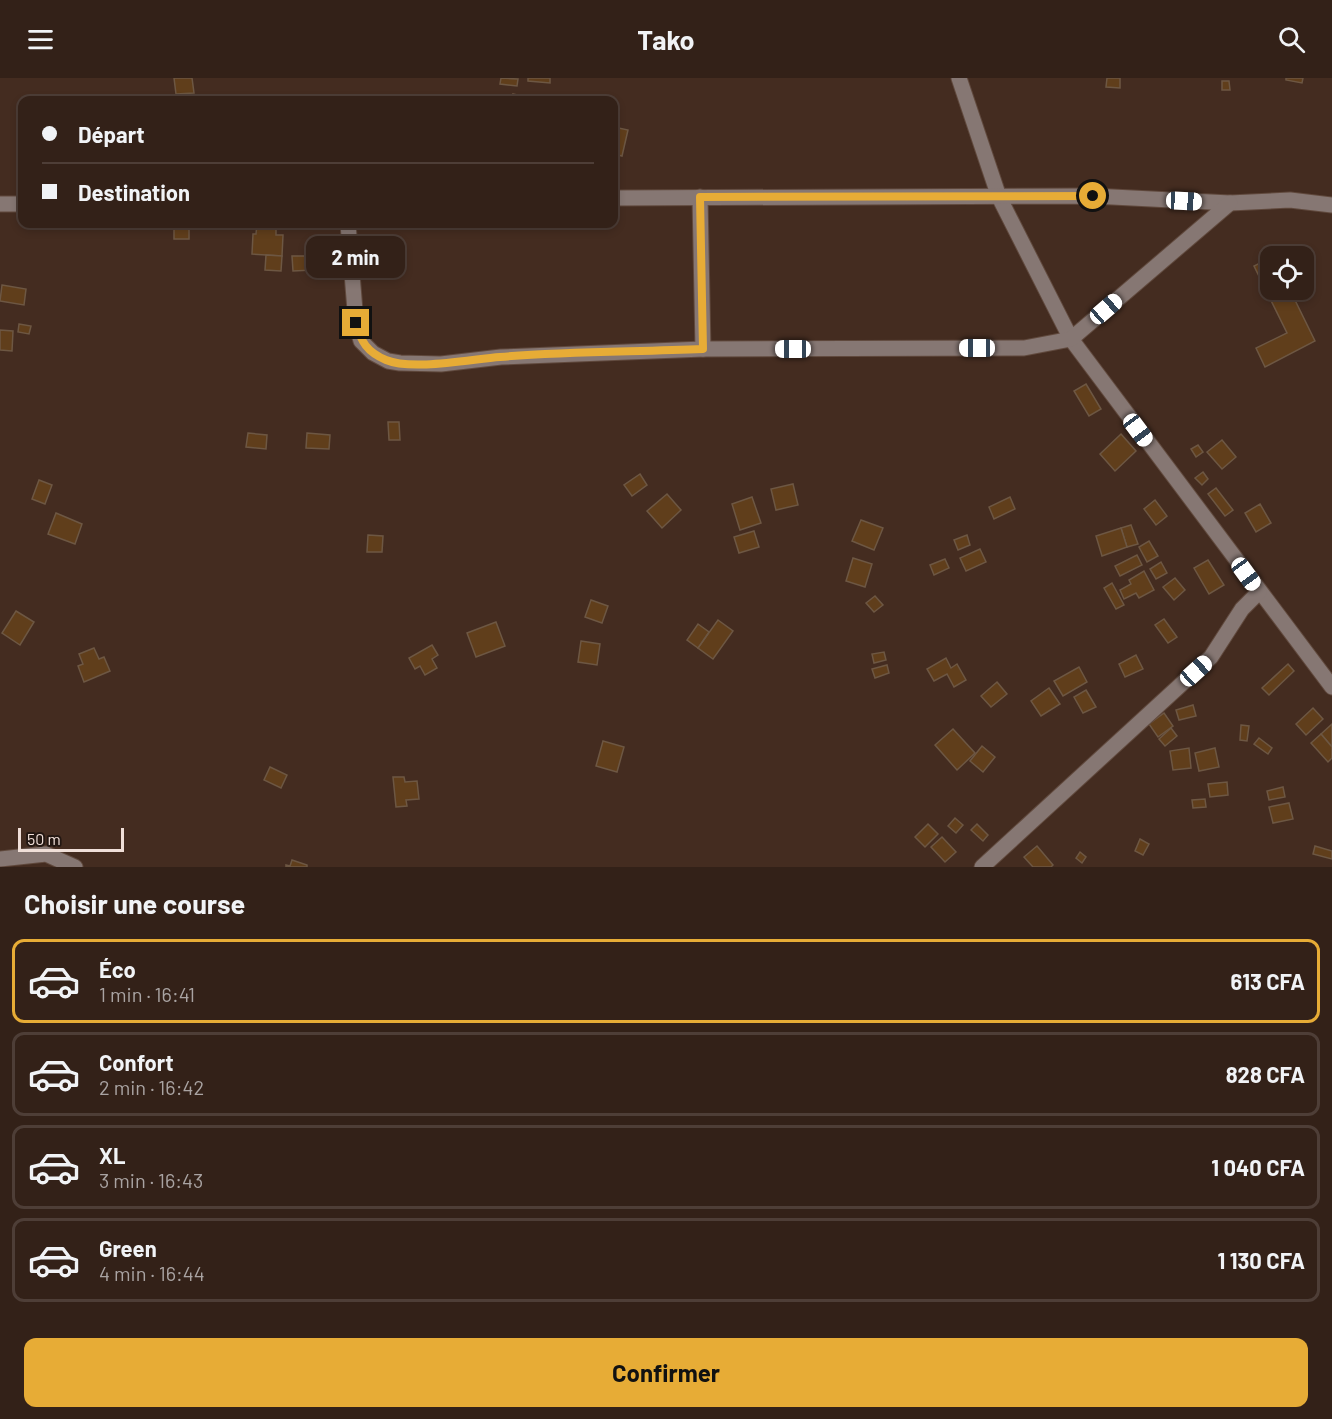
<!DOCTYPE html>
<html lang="fr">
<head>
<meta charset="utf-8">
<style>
  :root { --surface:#332118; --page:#3e2e25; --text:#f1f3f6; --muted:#a9a3a2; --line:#4e3e37; --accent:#e7ac36 }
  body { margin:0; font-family:Barlow,sans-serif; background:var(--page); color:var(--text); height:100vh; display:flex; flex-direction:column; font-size:22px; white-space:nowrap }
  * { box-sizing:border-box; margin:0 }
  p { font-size:20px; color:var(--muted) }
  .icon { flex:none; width:33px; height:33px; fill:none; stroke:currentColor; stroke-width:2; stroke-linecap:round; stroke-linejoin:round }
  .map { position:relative; height:789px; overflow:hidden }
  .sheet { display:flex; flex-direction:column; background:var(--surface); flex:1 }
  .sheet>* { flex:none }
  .guide { position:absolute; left:18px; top:18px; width:600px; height:132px; border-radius:12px; box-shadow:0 3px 9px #0003,0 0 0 2px var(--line); display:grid; align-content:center; height:132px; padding:0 24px; background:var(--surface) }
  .controls { position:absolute; left:1260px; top:168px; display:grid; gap:12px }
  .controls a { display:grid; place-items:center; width:54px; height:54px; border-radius:12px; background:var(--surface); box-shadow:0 3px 9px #0003,0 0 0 2px var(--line); font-size:30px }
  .scale { position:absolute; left:18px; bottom:15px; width:106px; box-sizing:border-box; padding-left:6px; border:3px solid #f0dfd8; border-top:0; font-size:16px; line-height:21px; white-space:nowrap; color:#f0dfd8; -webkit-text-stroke:4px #231712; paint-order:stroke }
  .end { position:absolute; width:27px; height:27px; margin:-14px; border:8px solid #e7ac36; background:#111; box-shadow:0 0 0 3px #111 }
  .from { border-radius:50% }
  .bubble { position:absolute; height:42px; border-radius:12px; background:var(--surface); box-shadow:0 3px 9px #0003,0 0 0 2px var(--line); font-size:20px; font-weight:700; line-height:42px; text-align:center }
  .car { position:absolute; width:18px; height:36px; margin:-18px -9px; border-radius:8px; box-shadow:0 0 4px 2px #0007; background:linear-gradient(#fff 24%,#345 0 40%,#fff 0 76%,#345 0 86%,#fff 0) }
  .guide b { display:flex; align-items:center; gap:21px; height:57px; font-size:22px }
  .guide b+b { border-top:2px solid var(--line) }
  .guide i { width:15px; height:15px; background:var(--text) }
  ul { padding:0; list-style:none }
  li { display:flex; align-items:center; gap:18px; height:84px; margin:0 12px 9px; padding:0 12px; border:3px solid var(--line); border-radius:12px }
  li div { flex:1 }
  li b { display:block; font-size:22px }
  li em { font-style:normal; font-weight:700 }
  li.active { border-color:var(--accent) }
  li>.icon { width:54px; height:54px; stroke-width:1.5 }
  h2 { padding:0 24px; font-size:27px; line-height:72px }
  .action { display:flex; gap:12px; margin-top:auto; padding:12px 24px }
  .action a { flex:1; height:69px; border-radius:12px; background:var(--accent); color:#111; font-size:24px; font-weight:700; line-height:69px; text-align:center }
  header { display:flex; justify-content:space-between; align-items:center; height:78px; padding:0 24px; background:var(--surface); font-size:27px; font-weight:700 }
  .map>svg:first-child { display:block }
  .building { fill:#603e1b; stroke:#6d5743; stroke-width:1.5 }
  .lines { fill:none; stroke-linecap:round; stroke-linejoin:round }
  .minor-casing { stroke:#60493d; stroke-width:17 }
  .minor { stroke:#867773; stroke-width:15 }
  .route { stroke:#e7ac36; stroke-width:8 }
</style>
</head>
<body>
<header><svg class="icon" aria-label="menu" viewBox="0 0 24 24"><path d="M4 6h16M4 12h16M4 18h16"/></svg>Tako<svg class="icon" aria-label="search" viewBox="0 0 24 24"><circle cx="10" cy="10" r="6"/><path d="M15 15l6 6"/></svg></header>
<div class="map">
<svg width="1332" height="789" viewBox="0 0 1332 789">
  <rect width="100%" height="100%" fill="#442c20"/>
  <g class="building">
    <path d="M 174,0 L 192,0 L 194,15 L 176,16 Z"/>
    <path d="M 501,0 L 518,1 L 517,8 L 500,6 Z"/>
    <path d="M 528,0 L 550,0 L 550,5 L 528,3 Z"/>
    <path d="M 1107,0 L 1120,0 L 1120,10 L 1106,9 Z"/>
    <path d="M 1286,0 L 1303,0 L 1302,5 L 1286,2 Z"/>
    <path d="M 1222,3 L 1229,3 L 1230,12 L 1222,12 Z"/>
    <path d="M 513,16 L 531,20 L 531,22 L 512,22 Z"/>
    <path d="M 614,49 L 628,52 L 622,78 L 614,76 Z"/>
    <rect x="174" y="146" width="15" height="15"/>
    <path d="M 257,146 L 276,146 L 276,157 L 283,157 L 282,178 L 252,176 L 253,156 L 256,156 Z"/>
    <path d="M 266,177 L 282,178 L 281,193 L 265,192 Z"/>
    <path d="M 292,178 L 313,178 L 313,192 L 293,193 Z"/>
    <path d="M 1270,180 L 1270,212 L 1290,212 L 1315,263 L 1265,289 L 1256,270 L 1287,255 L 1254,188 Z"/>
    <path d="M 2,207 L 26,211 L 24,227 L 0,223 Z"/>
    <path d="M 19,246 L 31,248 L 29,256 L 18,254 Z"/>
    <path d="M 0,252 L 13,253 L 12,273 L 0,272 Z"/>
    <path d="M 1086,306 L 1101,331 L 1089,338 L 1074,313 Z"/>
    <path d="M 388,344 L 399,344 L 400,362 L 389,362 Z"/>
    <path d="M 248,355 L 267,357 L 266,371 L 246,369 Z"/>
    <path d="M 307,355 L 330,357 L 329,371 L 306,370 Z"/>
    <path d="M 1121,356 L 1136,373 L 1115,393 L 1100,376 Z"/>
    <path d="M 1222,362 L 1236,379 L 1222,391 L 1207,374 Z"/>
    <path d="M 1198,367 L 1203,374 L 1196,379 L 1191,371 Z"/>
    <path d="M 1203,394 L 1208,401 L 1202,407 L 1195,400 Z"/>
    <path d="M 640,396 L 647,407 L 632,418 L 624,407 Z"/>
    <path d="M 39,402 L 52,407 L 45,426 L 32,421 Z"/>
    <path d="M 793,406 L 798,427 L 776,432 L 771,411 Z"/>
    <path d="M 1216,410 L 1233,432 L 1225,438 L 1208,416 Z"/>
    <path d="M 667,416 L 681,432 L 662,450 L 647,433 Z"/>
    <path d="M 752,419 L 761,445 L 740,452 L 732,426 Z"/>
    <path d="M 1010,419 L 1015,431 L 994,441 L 989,429 Z"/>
    <path d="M 1155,422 L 1167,438 L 1156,447 L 1144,431 Z"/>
    <path d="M 1260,426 L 1271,445 L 1256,454 L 1245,435 Z"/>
    <path d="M 56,435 L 82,446 L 75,466 L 48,456 Z"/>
    <path d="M 861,442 L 883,450 L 874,472 L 852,463 Z"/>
    <path d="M 1131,447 L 1138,466 L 1127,469 L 1121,450 Z"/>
    <path d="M 1121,450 L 1127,469 L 1102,478 L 1096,458 Z"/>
    <path d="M 754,453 L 759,469 L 739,475 L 734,459 Z"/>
    <path d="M 368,457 L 383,458 L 382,474 L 367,474 Z"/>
    <path d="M 967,457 L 970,467 L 958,472 L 954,462 Z"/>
    <path d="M 1149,463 L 1158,478 L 1147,484 L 1139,469 Z"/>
    <path d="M 980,471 L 986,484 L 966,493 L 960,480 Z"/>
    <path d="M 1137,477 L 1142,487 L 1120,498 L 1115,488 Z"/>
    <path d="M 853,480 L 872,486 L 865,509 L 846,503 Z"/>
    <path d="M 945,481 L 949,490 L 934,497 L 930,487 Z"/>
    <path d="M 1208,482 L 1224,507 L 1209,516 L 1194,490 Z"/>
    <path d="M 1161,484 L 1167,495 L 1156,501 L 1150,491 Z"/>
    <path d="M 1144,493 L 1154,512 L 1139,520 L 1136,515 L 1124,521 L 1120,512 L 1131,506 L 1129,502 Z"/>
    <path d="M 1175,500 L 1185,512 L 1174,522 L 1163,509 Z"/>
    <path d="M 1112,505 L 1124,527 L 1116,531 L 1104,510 Z"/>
    <path d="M 875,518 L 883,527 L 874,534 L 866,525 Z"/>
    <path d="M 591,522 L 608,528 L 602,545 L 585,539 Z"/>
    <path d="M 16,533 L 34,544 L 20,567 L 2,555 Z"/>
    <path d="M 1164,541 L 1177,559 L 1168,565 L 1155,547 Z"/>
    <path d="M 718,542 L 733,553 L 713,581 L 698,570 Z"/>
    <path d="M 496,544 L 505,568 L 476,579 L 467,555 Z"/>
    <path d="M 698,546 L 709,554 L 698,570 L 687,562 Z"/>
    <path d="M 581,563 L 600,566 L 597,587 L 578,584 Z"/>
    <path d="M 432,567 L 438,577 L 432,581 L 437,590 L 425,597 L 420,588 L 415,591 L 409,580 Z"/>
    <path d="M 94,570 L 99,581 L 104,579 L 110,593 L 84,604 L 78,588 L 83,586 L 79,576 Z"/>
    <path d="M 884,574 L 886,582 L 874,585 L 872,576 Z"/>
    <path d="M 1136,577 L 1143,591 L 1125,599 L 1119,586 Z"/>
    <path d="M 946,580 L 951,590 L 957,586 L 966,602 L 954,609 L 947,596 L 934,603 L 927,591 Z"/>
    <path d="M 1288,586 L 1294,593 L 1269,617 L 1262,610 Z"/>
    <path d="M 887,587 L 889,595 L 875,600 L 872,591 Z"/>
    <path d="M 1079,589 L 1087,604 L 1063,618 L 1054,603 Z"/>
    <path d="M 997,604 L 1007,616 L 991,629 L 981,618 Z"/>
    <path d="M 1049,610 L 1060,626 L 1041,638 L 1031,623 Z"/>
    <path d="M 1086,612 L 1096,629 L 1083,635 L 1074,619 Z"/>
    <path d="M 1193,627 L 1196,638 L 1179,642 L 1176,632 Z"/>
    <path d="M 1313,630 L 1323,641 L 1306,657 L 1296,646 Z"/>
    <path d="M 1164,635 L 1173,648 L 1158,659 L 1149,646 Z"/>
    <path d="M 1332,646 L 1332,669 L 1321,656 Z"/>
    <path d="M 1241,647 L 1249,648 L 1247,663 L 1240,662 Z"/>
    <path d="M 1171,650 L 1177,658 L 1165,668 L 1159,661 Z"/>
    <path d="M 953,651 L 975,675 L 957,692 L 935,667 Z"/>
    <path d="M 1321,656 L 1332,669 L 1332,680 L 1328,684 L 1311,665 Z"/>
    <path d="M 1259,660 L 1272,670 L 1268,676 L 1254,666 Z"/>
    <path d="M 603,663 L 624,669 L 617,694 L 596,688 Z"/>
    <path d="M 982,668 L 995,679 L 983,694 L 970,683 Z"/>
    <path d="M 1189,670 L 1191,690 L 1173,692 L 1170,673 Z"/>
    <path d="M 1215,670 L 1219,689 L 1199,693 L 1195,675 Z"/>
    <path d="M 270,689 L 287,697 L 281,710 L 264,702 Z"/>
    <path d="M 393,699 L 404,699 L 405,704 L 417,703 L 419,721 L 406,722 L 407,728 L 396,729 Z"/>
    <path d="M 1227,704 L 1228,717 L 1210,719 L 1208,706 Z"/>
    <path d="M 1283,709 L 1285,719 L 1269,722 L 1267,713 Z"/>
    <path d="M 1205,721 L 1206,729 L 1193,730 L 1192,722 Z"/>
    <path d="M 1289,725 L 1293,741 L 1273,745 L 1269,729 Z"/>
    <path d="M 955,740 L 963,747 L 956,755 L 948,748 Z"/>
    <path d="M 928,746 L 938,756 L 925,769 L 915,759 Z"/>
    <path d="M 977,746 L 988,757 L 983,763 L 971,752 Z"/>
    <path d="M 942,759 L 956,774 L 945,784 L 931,769 Z"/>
    <path d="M 1140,761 L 1149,766 L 1143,777 L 1135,773 Z"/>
    <path d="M 1037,768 L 1053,787 L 1051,789 L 1033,789 L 1024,779 Z"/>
    <path d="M 1315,768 L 1332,773 L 1332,781 L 1313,776 Z"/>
    <path d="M 1080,774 L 1086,779 L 1082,785 L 1076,780 Z"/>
    <path d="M 292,782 L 307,787 L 307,789 L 286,789 L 286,787 L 290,788 Z"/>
  </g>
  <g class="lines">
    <g class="minor-casing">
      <g id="minor">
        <path d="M 959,0 L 999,119 L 1071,261 L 1332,609"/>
        <path d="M 700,119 L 703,271"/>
        <path d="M 614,120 L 1093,118 L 1230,125 L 1290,122 L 1332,127"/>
        <path d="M 0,126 L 22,126"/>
        <path d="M 348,146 L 356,245 L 361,263 L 373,275 L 388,283 L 400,285 L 441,286 L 501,279 L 703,271 L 1024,270 L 1071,261 L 1230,125"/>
        <path d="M 0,781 L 46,776 L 75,789"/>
        <path d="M 982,789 L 1211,579 L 1242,531 L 1259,514"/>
      </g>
    </g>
    <use href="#minor" class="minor"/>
  </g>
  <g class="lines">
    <path class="route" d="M 356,245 C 361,264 367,274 386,282 C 412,293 472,281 500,279 C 567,273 635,274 703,271 L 700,119 L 1093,118"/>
  </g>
</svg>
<div class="controls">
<a><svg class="icon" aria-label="locate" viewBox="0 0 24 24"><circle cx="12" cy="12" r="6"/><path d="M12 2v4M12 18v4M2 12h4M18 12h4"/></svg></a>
</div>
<div class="scale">50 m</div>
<i class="end from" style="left:1093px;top:118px"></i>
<i class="end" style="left:356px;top:245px"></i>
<div class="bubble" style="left:306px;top:158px;width:99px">2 min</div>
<i class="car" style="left:1184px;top:123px;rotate:93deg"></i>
<i class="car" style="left:1106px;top:231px;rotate:49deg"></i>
<i class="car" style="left:977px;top:270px;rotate:270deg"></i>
<i class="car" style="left:793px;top:271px;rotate:270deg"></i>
<i class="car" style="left:1138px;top:352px;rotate:143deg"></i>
<i class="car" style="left:1246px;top:496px;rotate:144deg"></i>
<i class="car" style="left:1196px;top:593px;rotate:48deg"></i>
<div class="guide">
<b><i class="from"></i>Départ</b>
<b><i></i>Destination</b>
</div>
</div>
<section class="sheet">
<h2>Choisir une course</h2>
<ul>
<li class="active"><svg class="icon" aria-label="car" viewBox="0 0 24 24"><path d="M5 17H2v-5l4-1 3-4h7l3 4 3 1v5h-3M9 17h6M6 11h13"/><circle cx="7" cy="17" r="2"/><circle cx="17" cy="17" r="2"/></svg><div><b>Éco</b><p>1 min · 16:41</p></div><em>613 CFA</em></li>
<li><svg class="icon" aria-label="car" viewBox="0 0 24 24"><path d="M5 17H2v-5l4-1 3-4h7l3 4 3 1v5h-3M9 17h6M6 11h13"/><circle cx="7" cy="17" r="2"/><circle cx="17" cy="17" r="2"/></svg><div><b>Confort</b><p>2 min · 16:42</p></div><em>828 CFA</em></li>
<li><svg class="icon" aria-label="car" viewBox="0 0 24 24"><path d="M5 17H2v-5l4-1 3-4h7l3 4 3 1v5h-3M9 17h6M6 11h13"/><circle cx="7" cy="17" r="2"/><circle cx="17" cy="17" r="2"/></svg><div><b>XL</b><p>3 min · 16:43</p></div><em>1 040 CFA</em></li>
<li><svg class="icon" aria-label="car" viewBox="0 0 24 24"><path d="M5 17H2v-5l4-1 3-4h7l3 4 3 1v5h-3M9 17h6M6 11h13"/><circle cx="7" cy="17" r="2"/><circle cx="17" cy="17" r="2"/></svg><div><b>Green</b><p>4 min · 16:44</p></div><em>1 130 CFA</em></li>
</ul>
<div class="action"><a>Confirmer</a></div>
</section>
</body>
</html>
